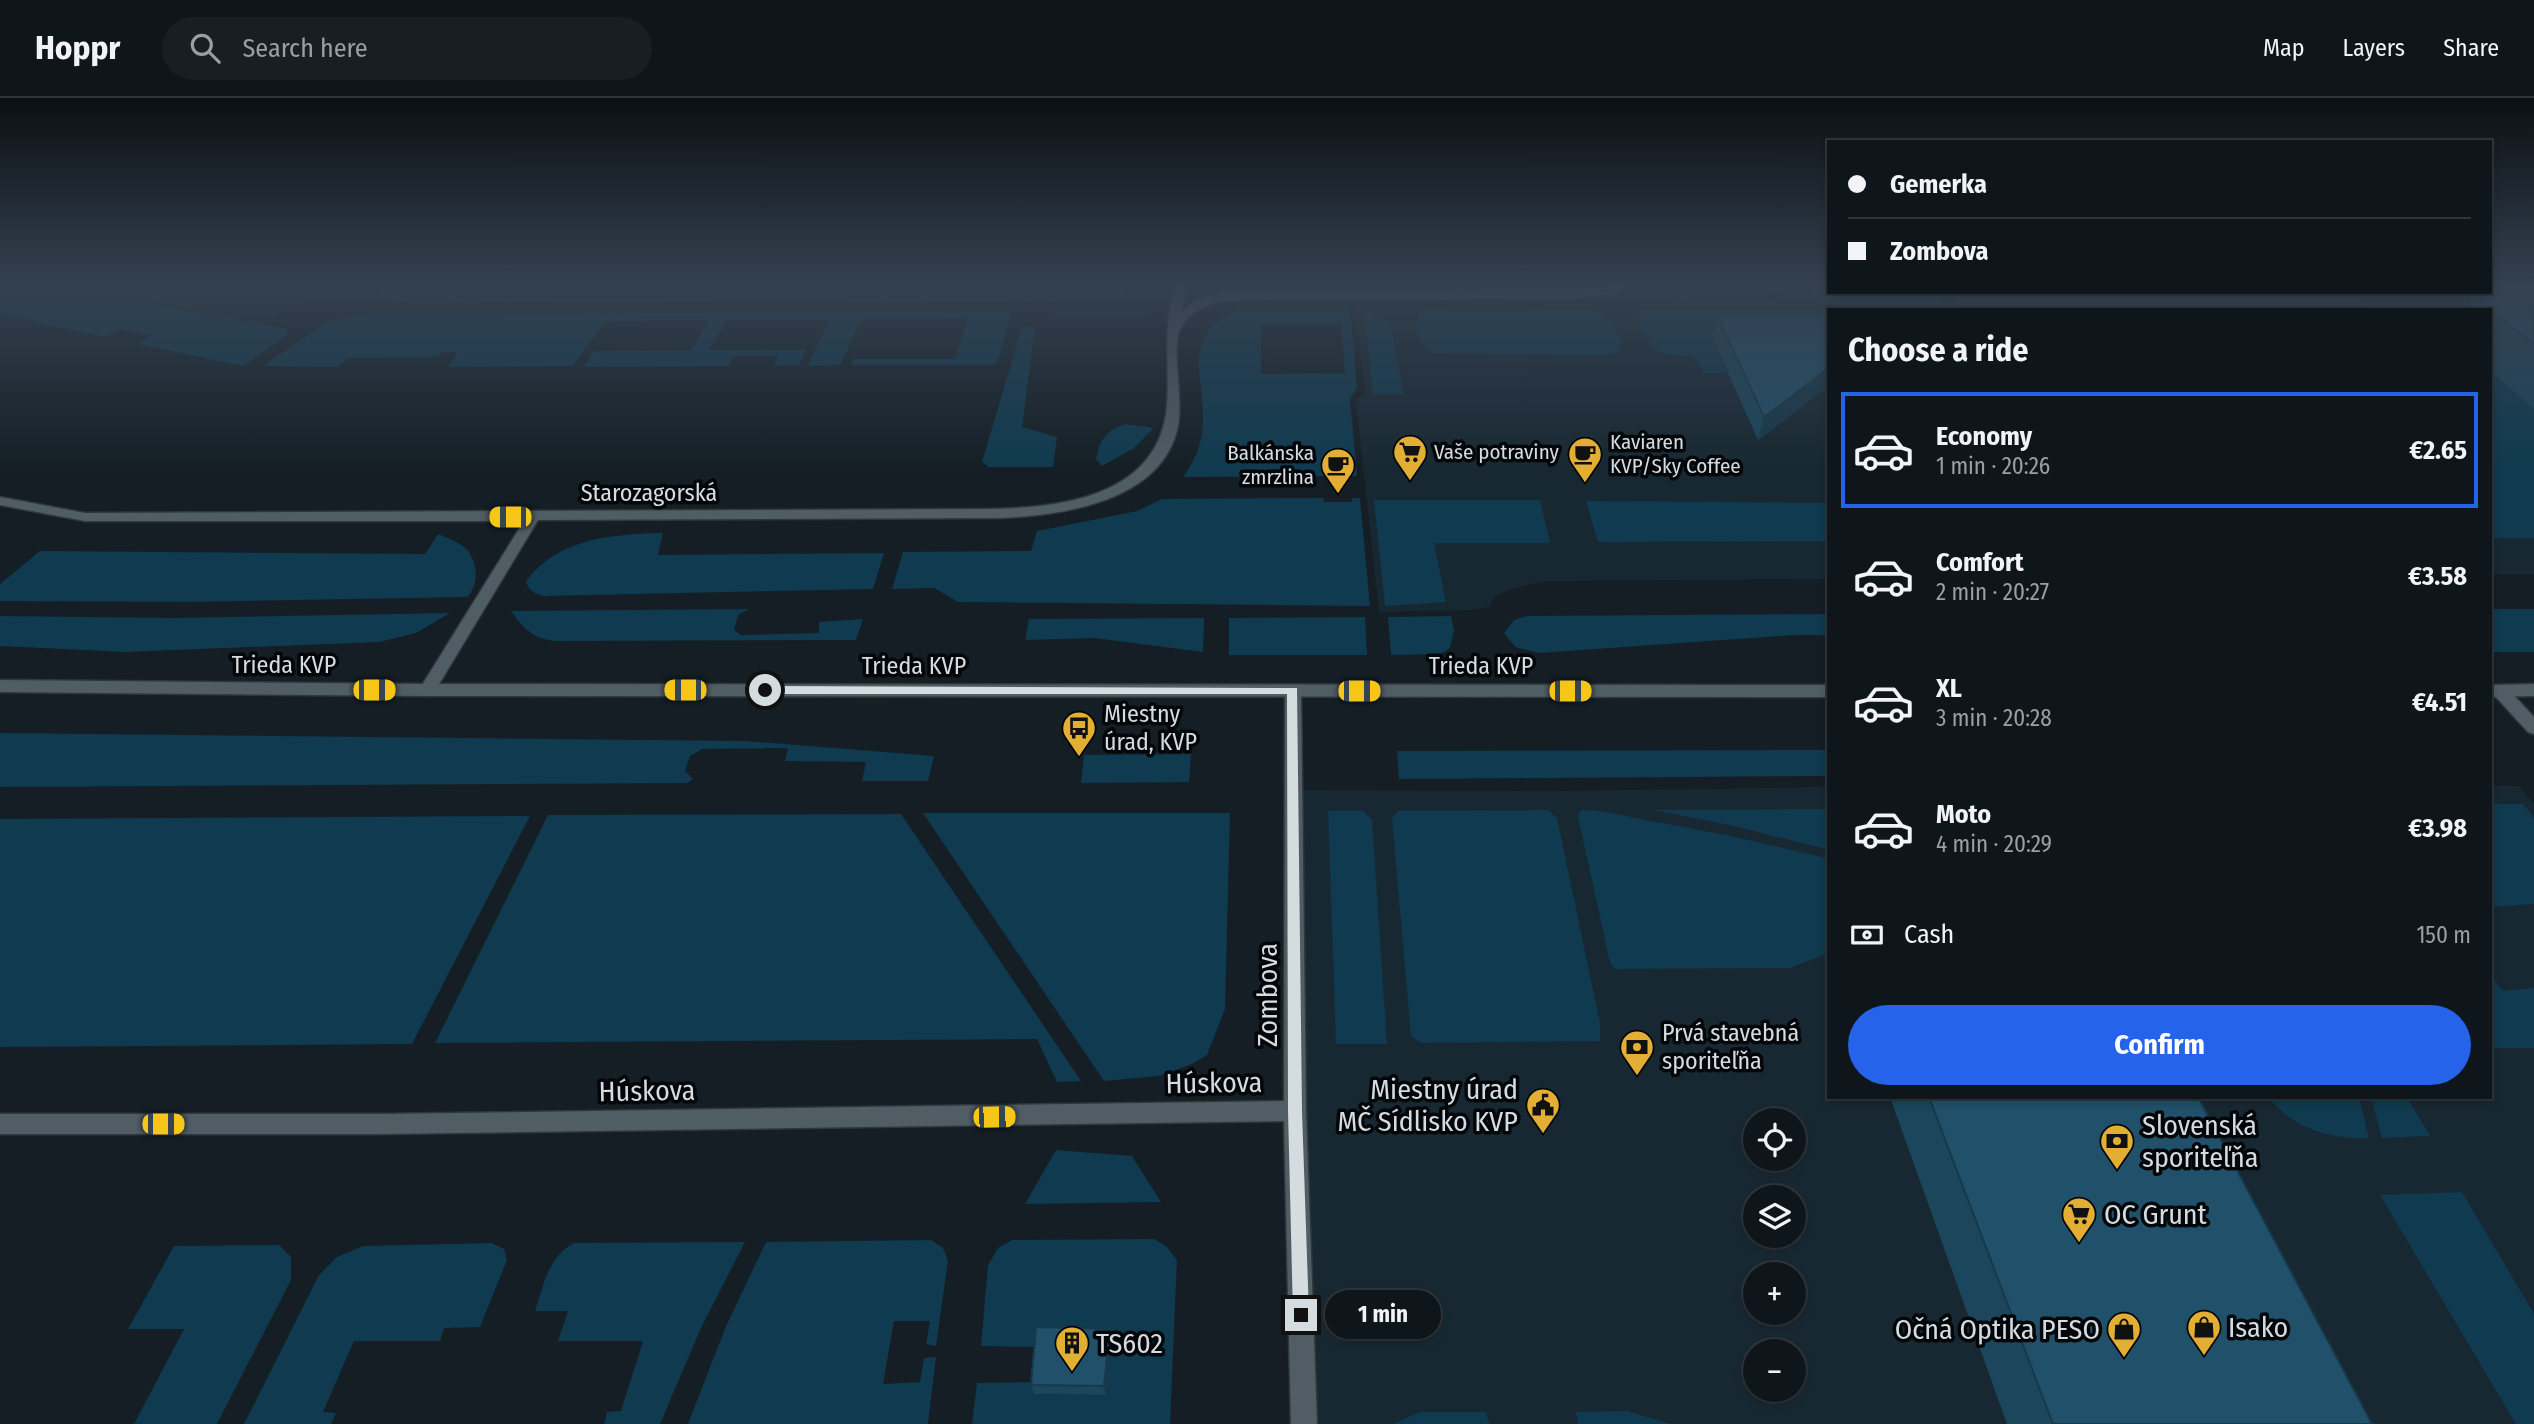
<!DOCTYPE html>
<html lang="en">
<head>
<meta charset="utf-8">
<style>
  :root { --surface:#0f161b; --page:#181f24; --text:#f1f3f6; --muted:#9b9fa3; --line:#2f353a; --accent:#2563eb }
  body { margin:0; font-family:"Fira Sans Condensed",sans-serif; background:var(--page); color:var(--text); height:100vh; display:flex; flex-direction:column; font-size:26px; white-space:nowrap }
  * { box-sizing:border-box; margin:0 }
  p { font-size:23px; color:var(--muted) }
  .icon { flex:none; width:38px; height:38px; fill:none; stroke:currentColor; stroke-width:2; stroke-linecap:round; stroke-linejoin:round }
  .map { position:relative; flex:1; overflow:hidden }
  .details { position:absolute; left:1827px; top:210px; width:665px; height:791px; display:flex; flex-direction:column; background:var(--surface); border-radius:0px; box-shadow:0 4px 10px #0003,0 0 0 2px var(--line) }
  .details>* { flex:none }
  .guide { position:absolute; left:1827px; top:42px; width:665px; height:154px; border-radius:0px; box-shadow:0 4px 10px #0003,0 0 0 2px var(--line); display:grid; align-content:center; height:154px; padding:0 21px; background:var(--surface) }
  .buttons { position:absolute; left:1743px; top:1010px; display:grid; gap:14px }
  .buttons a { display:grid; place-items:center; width:63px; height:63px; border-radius:50%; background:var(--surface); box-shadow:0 4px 10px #0003,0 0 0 2px var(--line); font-size:35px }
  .end { position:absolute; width:32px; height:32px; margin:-16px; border:9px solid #d5dce0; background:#111; box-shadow:0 0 0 4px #111 }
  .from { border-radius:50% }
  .bubble { position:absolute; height:49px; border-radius:24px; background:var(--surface); box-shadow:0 4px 10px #0003,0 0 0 2px var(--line); font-size:23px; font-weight:700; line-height:49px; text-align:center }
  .car { position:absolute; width:21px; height:42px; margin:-21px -10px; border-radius:9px; box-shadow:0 0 5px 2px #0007; background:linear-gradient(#f5c518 24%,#345 0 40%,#f5c518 0 76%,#345 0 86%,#f5c518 0) }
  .guide b { display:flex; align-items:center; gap:24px; height:66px; font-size:26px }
  .guide b+b { border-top:2px solid var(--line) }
  .guide i { width:18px; height:18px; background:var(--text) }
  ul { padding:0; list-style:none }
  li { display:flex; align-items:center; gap:21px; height:116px; margin:0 14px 10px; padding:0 7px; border:4px solid transparent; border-radius:0px }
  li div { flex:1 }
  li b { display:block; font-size:26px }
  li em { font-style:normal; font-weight:700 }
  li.active { border-color:var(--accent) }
  li>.icon { width:63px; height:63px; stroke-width:1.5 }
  h2 { padding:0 21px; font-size:32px; line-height:84px }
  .pay { display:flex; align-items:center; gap:18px; height:77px; padding:0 21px; font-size:26px }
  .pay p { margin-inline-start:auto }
  .button { display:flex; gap:14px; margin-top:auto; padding:14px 21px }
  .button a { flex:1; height:80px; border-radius:42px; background:var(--accent); color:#fff; font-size:28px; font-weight:700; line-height:80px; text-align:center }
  header { display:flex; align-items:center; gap:42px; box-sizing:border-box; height:98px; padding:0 35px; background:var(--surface); border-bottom:2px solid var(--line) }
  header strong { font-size:33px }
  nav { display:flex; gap:38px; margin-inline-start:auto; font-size:24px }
  .search { width:490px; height:63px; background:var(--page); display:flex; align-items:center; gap:18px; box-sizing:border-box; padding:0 24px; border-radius:38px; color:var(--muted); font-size:26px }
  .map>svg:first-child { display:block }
  .built { fill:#182832; fill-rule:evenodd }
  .green { fill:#0f3a4f; fill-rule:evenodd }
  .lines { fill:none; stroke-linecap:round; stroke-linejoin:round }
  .minor-casing { stroke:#30373b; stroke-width:3 }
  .tertiary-casing { stroke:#30373b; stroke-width:3 }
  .minor { fill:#515d64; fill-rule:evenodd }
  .tertiary { fill:#515d64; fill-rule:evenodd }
  .wall { fill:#1c465b }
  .shaded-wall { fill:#17394a }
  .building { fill:#21516a; stroke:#17394a; stroke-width:2 }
  .route { fill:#d5dce0 }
  .labels { text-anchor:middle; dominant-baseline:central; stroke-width:7; stroke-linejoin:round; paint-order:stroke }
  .far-poi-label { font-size:21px; fill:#d5dce0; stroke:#04070a; text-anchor:start }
  .street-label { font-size:24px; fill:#d5dce0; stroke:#04070a }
  .poi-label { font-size:24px; fill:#d5dce0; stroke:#04070a; text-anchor:start }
  .near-street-label { font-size:28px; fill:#d5dce0; stroke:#04070a }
  .near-poi-label { font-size:28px; fill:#d5dce0; stroke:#04070a; text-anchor:start }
</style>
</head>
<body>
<header>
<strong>Hoppr</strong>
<div class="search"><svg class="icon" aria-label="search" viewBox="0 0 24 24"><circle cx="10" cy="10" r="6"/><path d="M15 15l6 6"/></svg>Search here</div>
<nav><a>Map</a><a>Layers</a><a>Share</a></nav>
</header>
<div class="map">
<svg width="2534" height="1326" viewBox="0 0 2534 1326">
  <rect width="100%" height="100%" fill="#141e24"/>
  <g class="built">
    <path d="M 59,187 L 322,187 L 255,231 Z"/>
    <path d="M 1016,187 L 1108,187 L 1100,198 Z"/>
    <path d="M 1949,194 L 2351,194 L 2370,212 L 1829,212 L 1829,481 L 1545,483 L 1510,491 L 1495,499 L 1489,509 L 1472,512 L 1379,514 L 1356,302 L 1365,294 L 1356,209 L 1959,209 Z"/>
    <path d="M 2490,321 L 2534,360 L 2534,476 L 2490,476 Z"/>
    <path d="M 2490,688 L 2519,688 L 2534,706 L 2534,1326 L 1304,1326 L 1293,692 L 1559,693 L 1829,689 L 1829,999 L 2490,999 ZM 1755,1022 L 1794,1022 L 1794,1060 L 1755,1060 ZM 1755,1099 L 1794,1099 L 1794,1138 L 1755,1138 ZM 1755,1176 L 1794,1176 L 1794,1214 L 1755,1214 ZM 1755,1253 L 1794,1253 L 1794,1292 L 1755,1292 Z"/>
  </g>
  <g class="green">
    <path d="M 0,187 L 124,187 L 156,192 L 161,198 L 150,207 L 274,228 L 284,230 L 289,236 L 243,268 L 138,246 L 151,237 L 120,231 L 105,239 L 0,216 Z"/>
    <path d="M 262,187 L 359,187 C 326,208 299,196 262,191 Z"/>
    <path d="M 385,187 L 408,187 L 471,196 C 466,200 462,204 457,205 C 438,208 390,208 378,196 Z"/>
    <path d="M 530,187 L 743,187 L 733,196 L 712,203 L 470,205 L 498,189 L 522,192 Z"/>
    <path d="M 824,187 L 1016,187 L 1100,198 L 1108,187 L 1128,187 L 1117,202 L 845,204 Z"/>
    <path d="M 1671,187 L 1789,187 L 1794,197 L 1787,197 L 1785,194 L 1762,194 L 1767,203 L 1777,203 L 1779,206 L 1684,206 L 1678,204 Z"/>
    <path d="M 1807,187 L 1829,187 L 1829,194 L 1935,194 L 1943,206 L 1820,206 Z"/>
    <path d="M 1235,212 L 1350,212 L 1357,290 L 1350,301 L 1357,378 L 1183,379 C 1193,365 1200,351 1202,334 C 1209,284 1176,243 1235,212 ZM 1261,226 L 1341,226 L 1345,275 L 1261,276 Z"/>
    <path d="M 1364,212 L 1390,224 L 1404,296 L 1373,296 Z"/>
    <path d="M 1594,212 L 1612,224 L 1621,242 L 1618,255 L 1603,257 L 1433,255 C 1416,241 1412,234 1420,213 Z"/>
    <path d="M 1638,212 L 1829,212 L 1829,239 L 1712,240 L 1727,275 L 1705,275 L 1692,257 C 1666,257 1656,260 1643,234 C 1639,226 1637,222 1638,212 Z"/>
    <path d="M 1006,213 L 1011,217 L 997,265 L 991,267 L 851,267 L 853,261 L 955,261 L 968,221 L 861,222 L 840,267 L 807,268 L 830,222 L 727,222 L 709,252 L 806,252 L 798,267 L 774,268 L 778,258 L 734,258 L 729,268 L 583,269 L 594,253 L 691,252 L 709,222 L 606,223 L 573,268 L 448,269 L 458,254 L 441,254 L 438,259 L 347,260 L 339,269 L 263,268 L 327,224 L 365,216 Z"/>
    <path d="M 1049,213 L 1153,213 C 1123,224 1079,223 1049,213 Z"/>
    <path d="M 1022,229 L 1035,229 L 1022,329 L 1057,339 L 1053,369 L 989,369 L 982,364 Z"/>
    <path d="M 2490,273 L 2534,311 L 2534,440 L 2490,440 Z"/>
    <path d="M 1125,326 L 1154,330 L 1134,350 L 1102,368 L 1096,361 C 1099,342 1107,332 1125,326 Z"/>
    <path d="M 1323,400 L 1324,404 L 1352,404 L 1352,400 L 1360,400 L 1370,508 L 958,504 L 934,490 L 892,491 L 903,454 L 1031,453 L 1037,433 L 1137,413 L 1162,401 Z"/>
    <path d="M 1374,402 L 1540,402 L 1550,445 L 1434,445 L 1446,504 L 1385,508 Z"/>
    <path d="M 1586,403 L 1829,405 L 1829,443 L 1598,444 Z"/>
    <path d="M 663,435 L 658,457 L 884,455 L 873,491 L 544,498 C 535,496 528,493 526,483 C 558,440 613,436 663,435 Z"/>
    <path d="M 438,436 C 448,440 460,444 468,453 C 478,465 479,488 467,499 L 187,504 L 0,503 L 0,486 L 40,453 L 425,456 Z"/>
    <path d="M 749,511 L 738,517 L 734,532 L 741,537 L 819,535 L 819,524 L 863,521 L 856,542 L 558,543 C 534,542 525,532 511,513 Z"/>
    <rect x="2490" y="511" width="44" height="43"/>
    <path d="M 450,515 L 416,535 L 379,544 L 125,554 L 0,548 L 0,518 L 174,520 Z"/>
    <path d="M 1829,516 L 1829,537 L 1795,537 L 1539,555 L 1515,549 L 1504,535 L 1514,522 L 1527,518 Z"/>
    <path d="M 1451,518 L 1454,532 L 1450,550 L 1440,556 L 1391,557 L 1388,519 Z"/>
    <path d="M 1365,519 L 1367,557 L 1229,557 L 1229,520 Z"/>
    <path d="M 1204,520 L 1203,554 L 1094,540 L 1025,542 L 1029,521 Z"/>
    <path d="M 0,635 L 745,643 L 934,658 L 928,683 L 862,683 L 866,664 L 785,663 L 788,650 L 702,651 L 690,658 L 685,673 L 693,681 L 687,685 L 0,689 Z"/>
    <path d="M 1829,652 L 1829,678 L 1399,681 L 1397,653 Z"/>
    <path d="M 1191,656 L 1189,684 L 1081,685 L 1084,657 Z"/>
    <path d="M 2490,706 L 2523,706 L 2534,720 L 2534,806 L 2490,809 Z"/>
    <path d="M 1829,711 L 1829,752 L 1730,727 L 1653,712 Z"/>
    <path d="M 1548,712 L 1557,720 L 1600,925 L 1600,943 L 1421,945 L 1411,938 L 1392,720 L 1398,713 Z"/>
    <path d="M 1581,712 C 1606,712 1625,718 1650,723 C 1710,733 1769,746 1829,761 L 1829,855 L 1790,870 L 1615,871 L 1610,865 L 1578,718 Z"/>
    <path d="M 1363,713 L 1372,722 L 1387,946 L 1336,946 L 1328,713 Z"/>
    <path d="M 923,715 L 1230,715 L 1225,911 L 1207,957 L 1192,966 L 1159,978 L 1104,983 Z"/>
    <path d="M 901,716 L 1081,983 L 1057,984 L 1037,941 L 435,945 L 548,717 Z"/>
    <path d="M 530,718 L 412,946 L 0,949 L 0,721 Z"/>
    <path d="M 2490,878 L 2503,893 L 2534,890 L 2534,950 L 2490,950 Z"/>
    <path d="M 2268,999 L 2359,999 L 2369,1040 C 2330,1041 2294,1031 2268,999 Z"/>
    <path d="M 2371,999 L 2407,999 L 2430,1038 L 2382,1040 Z"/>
    <path d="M 1056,1052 L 1132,1058 L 1161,1104 L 1025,1106 Z"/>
    <path d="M 2462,1094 L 2534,1216 L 2534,1326 L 2516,1326 L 2380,1097 Z"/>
    <path d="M 1154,1141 L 1166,1148 L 1177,1162 L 1170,1326 L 972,1326 L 977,1285 L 1035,1284 L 1034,1296 L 1106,1297 L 1111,1241 L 1038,1249 L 981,1248 L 988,1167 L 998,1150 L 1012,1142 Z"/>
    <path d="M 931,1142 L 943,1150 L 948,1163 L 936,1248 L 926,1246 L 930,1223 L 894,1223 L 883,1286 L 920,1284 L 924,1260 L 936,1259 L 928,1326 L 688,1326 L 726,1228 L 766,1144 Z"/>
    <path d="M 745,1144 L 701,1230 L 660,1326 L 604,1326 L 607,1314 L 621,1313 L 643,1243 L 558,1243 L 568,1213 L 535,1213 C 544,1186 548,1159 574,1145 Z"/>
    <path d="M 492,1145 L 504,1151 L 507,1162 L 480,1229 L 444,1230 L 440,1243 L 354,1243 L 323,1314 L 336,1315 L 331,1326 L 244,1326 L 319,1177 L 337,1159 L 363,1148 Z"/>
    <path d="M 279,1147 L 291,1159 L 291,1182 L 217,1326 L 134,1326 L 184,1231 L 128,1231 L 174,1148 Z"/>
    <path d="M 1627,1313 L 1671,1326 L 1578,1326 L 1576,1314 Z"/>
    <path d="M 1420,1314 L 1485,1314 L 1490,1326 L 1393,1326 Z"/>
  </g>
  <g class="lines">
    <g class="minor-casing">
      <g id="minor">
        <path d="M 1176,187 L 1188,187 L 1180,215 L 1198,201 L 1226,194 L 1581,192 L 1622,187 L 1613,196 L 1581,200 L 1226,202 C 1206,205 1183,217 1178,237 C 1173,262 1183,299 1178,328 C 1163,403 1064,417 1002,420 L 538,422 L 433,596 L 427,598 L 419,592 L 524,423 L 85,423 L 0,407 L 0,399 L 85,415 L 987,411 C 1061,410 1158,399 1167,309 C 1170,266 1162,228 1176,187 Z"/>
        <path d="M 2490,188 L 2534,189 L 2534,197 L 2486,195 L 2490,194 Z"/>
        <path d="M 1293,587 L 1301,593 L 1306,1013 L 1317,1326 L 1291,1326 L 1284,1023 L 381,1036 L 0,1036 L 0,1016 L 381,1016 L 1284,1003 L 1285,593 Z"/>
        <path d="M 2500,587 L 2506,589 L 2534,619 L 2534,636 L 2528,634 L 2494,597 L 2492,593 Z"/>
      </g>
    </g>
    <g class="tertiary-casing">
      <g id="tertiary">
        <path d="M 0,582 L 427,586 L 1829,587 L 1829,599 L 427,598 L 0,594 Z"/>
        <path d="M 2534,586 L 2534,598 L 2490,599 L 2490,587 Z"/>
      </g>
    </g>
    <use href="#minor" class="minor"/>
    <use href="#tertiary" class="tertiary"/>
  </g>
  <g class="wall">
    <path d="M 2474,197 L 2534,197 L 2534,311 L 2490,273 L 2490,212 L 2464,212 Z"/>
    <path d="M 1717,217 L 1818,296 L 1758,342 L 1712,239 Z"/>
    <path d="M 1890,999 L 2198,999 L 2372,1326 L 2007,1326 Z"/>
    <path d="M 1110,1231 L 1111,1240 L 1106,1297 L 1034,1296 L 1031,1287 Z"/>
  </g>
  <g class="shaded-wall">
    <path d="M 1829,272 L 1829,291 L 1818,296 L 1758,342 L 1764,319 L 1825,273 Z"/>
    <path d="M 1110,1231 L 1111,1240 L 1106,1297 L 1104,1288 Z"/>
  </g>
  <g class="building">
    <path d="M 2474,197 L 2534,197 L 2534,247 Z"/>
    <path d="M 1717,217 L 1829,217 L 1829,272 L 1825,273 L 1764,319 Z"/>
    <path d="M 1929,999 L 2198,999 L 2372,1326 L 2053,1326 Z"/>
    <path d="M 1036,1229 L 1110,1231 L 1104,1288 L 1031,1287 Z"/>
  </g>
  <linearGradient id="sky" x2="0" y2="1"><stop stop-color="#0b1014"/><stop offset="0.5" stop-color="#344150"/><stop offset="1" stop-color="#344150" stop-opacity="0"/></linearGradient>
  <rect width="2534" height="373" fill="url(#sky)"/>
  <path class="route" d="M 765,588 L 1297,590 L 1302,1013 L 1309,1217 L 1307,1223 L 1301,1225 L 1296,1223 L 1293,1217 L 1288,1013 L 1287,596 L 765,596 L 759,592 Z"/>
  <defs>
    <g id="supermarket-pin" transform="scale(1.75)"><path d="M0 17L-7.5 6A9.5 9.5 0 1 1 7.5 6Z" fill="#e2af34" stroke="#04070a"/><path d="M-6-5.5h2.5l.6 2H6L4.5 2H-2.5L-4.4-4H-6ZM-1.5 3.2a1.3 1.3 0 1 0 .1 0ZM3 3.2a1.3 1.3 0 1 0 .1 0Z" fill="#111"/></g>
    <g id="cafe-pin" transform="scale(1.75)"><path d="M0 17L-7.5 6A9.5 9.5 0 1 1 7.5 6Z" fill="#e2af34" stroke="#04070a"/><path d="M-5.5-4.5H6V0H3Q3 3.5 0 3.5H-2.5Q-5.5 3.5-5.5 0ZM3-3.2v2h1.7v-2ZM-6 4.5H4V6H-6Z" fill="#111"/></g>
    <g id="bus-pin" transform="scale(1.75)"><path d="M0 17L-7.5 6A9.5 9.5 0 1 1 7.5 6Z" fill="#e2af34" stroke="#04070a"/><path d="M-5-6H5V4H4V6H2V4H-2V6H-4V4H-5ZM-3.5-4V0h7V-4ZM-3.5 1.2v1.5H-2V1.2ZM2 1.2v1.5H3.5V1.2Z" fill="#111"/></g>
    <g id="bank-pin" transform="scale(1.75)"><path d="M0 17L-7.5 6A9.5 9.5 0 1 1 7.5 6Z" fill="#e2af34" stroke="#04070a"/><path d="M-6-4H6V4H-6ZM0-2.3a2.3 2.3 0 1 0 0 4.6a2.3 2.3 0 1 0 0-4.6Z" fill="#111"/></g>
    <g id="civic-pin" transform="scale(1.75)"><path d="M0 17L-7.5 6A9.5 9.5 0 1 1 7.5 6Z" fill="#e2af34" stroke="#04070a"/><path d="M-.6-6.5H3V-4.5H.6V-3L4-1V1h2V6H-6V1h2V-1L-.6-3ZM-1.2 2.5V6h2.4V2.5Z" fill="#111"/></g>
    <g id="shop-pin" transform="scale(1.75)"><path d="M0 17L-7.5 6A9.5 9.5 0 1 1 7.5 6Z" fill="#e2af34" stroke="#04070a"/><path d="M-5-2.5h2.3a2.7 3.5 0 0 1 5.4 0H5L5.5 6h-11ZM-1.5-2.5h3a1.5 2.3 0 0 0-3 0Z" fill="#111"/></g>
    <g id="building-pin" transform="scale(1.75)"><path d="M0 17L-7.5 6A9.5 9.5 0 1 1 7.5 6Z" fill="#e2af34" stroke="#04070a"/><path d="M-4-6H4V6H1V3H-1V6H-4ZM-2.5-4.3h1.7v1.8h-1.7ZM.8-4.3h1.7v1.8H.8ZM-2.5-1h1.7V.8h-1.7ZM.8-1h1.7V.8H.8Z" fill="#111"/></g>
  </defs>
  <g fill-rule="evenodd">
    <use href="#supermarket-pin" x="1410" y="354"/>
    <use href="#cafe-pin" x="1585" y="356"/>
    <use href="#cafe-pin" x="1338" y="367"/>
    <use href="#bus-pin" x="1079" y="630"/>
    <use href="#bank-pin" x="1637" y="949"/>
    <use href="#civic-pin" x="1543" y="1007"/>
    <use href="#bank-pin" x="2117" y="1043"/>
    <use href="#supermarket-pin" x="2079" y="1116"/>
    <use href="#shop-pin" x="2204" y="1229"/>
    <use href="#shop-pin" x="2124" y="1231"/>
    <use href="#building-pin" x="1072" y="1245"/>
  </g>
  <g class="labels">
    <g class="far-poi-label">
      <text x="1610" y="344">Kaviaren<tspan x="1610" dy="24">KVP/Sky Coffee</tspan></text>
      <text x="1434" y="354">Vaše potraviny</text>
      <text x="1314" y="355" text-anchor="end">Balkánska<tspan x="1314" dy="24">zmrzlina</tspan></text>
    </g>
    <g class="street-label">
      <text x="649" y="395">Starozagorská</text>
      <text x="284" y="567">Trieda KVP</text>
      <text x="914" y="568">Trieda KVP</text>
      <text x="1481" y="568">Trieda KVP</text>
    </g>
    <g class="poi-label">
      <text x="1104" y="616">Miestny<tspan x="1104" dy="28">úrad, KVP</tspan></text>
      <text x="1662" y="935">Prvá stavebná<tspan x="1662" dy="28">sporiteľňa</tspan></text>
    </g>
    <g class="near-street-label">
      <text transform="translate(1267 897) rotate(-90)">Zombova</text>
      <text transform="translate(1214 985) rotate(-1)">Húskova</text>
      <text transform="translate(647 993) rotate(-1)">Húskova</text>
    </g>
    <g class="near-poi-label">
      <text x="1518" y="991" text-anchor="end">Miestny úrad<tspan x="1518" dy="32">MČ Sídlisko KVP</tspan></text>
      <text x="2142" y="1027">Slovenská<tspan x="2142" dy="32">sporiteľňa</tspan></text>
      <text x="2104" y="1116">OC Grunt</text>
      <text x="2228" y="1229">Isako</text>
      <text x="2100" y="1231" text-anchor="end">Očná Optika PESO</text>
      <text x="1096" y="1245">TS602</text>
    </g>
  </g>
</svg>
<div class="buttons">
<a><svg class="icon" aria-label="locate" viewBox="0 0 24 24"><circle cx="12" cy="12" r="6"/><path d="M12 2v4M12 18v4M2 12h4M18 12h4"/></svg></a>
<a><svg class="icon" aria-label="layers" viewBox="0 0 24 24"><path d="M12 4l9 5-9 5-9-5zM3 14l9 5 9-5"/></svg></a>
<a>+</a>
<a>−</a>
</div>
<i class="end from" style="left:765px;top:592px"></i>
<i class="end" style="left:1301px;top:1217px"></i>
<div class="bubble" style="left:1325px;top:1192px;width:116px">1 min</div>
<i class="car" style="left:510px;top:419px;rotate:270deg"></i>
<i class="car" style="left:374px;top:592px;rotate:90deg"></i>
<i class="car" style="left:685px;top:592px;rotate:270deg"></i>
<i class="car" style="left:1359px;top:593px;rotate:90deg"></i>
<i class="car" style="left:1570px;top:593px;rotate:90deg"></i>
<i class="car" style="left:994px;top:1019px;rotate:89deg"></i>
<i class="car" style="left:163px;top:1026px;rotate:90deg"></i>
<div class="guide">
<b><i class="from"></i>Gemerka</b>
<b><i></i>Zombova</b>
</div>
<section class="details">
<h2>Choose a ride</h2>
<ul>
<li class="active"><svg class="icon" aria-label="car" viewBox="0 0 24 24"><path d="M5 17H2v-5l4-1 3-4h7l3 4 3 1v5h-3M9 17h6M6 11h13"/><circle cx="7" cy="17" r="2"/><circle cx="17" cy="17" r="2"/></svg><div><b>Economy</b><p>1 min · 20:26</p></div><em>€2.65</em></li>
<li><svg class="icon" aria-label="car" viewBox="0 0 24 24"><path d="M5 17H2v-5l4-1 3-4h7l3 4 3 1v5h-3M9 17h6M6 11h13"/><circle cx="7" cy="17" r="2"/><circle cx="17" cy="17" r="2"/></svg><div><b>Comfort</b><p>2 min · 20:27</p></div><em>€3.58</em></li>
<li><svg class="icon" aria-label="car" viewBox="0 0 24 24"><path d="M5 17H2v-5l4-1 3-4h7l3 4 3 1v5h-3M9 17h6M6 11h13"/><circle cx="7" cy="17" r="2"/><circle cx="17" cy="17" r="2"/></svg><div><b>XL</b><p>3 min · 20:28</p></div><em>€4.51</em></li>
<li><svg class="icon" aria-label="car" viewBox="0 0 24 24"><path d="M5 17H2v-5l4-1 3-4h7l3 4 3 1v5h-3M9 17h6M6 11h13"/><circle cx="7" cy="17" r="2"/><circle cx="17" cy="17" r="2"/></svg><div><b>Moto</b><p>4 min · 20:29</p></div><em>€3.98</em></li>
</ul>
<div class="pay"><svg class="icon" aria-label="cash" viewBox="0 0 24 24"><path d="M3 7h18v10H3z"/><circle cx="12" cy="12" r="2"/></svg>Cash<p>150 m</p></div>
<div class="button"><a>Confirm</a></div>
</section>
</div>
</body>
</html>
